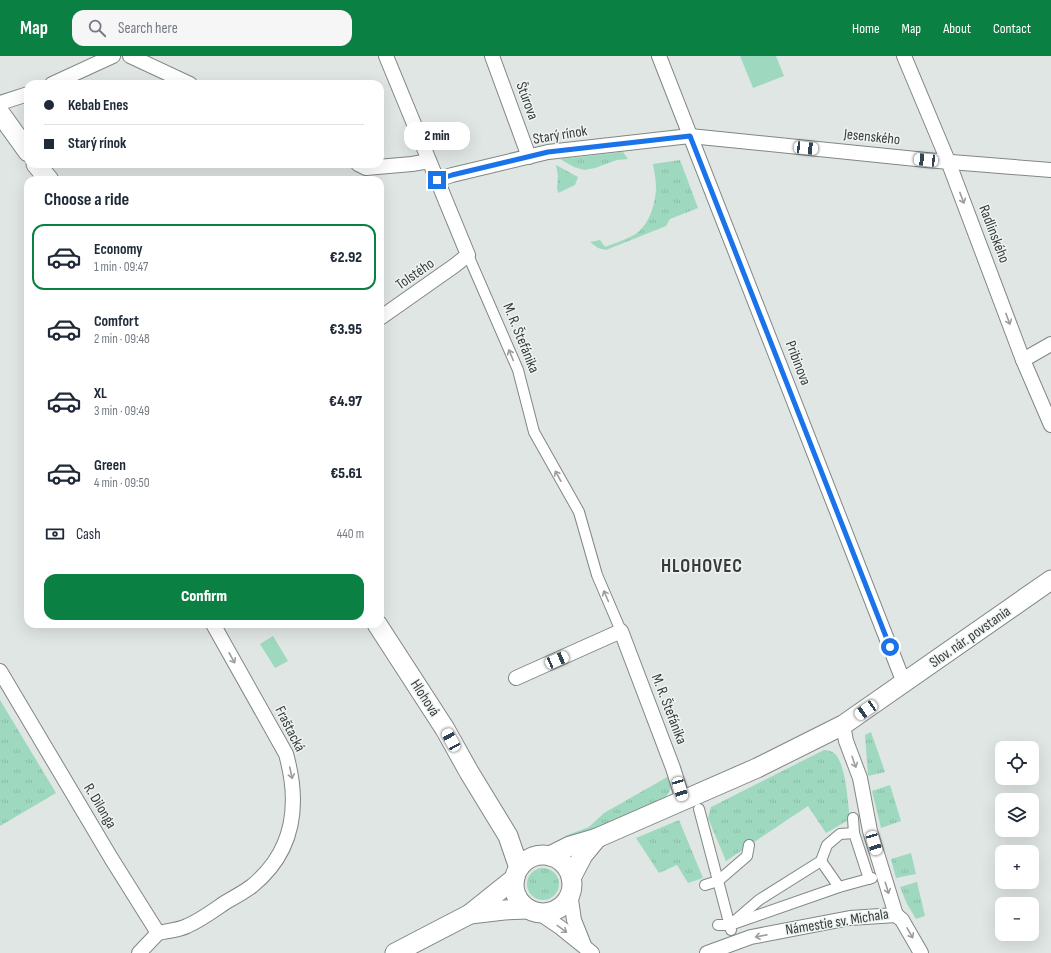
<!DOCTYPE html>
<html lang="en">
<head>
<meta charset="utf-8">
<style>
  :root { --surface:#fff; --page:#f6f6f7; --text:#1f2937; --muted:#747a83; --line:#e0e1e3; --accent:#0b8043 }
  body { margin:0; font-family:"Sofia Sans Condensed",sans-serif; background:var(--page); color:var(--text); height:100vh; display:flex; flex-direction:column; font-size:15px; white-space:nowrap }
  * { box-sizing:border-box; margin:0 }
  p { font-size:13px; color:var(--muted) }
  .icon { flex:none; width:22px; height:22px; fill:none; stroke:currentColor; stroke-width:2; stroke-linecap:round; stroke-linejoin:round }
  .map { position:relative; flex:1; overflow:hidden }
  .panel { position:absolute; left:24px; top:120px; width:360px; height:452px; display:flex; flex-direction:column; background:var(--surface); border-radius:12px; box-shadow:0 4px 16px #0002 }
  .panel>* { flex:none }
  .banner { position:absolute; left:24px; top:24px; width:360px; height:88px; border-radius:12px; box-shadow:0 4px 16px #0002; display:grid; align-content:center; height:88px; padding:0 20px; background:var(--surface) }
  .tools { position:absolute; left:995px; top:685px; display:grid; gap:8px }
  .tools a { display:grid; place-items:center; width:44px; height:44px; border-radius:8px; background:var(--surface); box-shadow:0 4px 16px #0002; font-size:20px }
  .end { position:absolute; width:18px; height:18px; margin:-9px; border:5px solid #1a73e8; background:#fff; box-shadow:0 0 0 2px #fff }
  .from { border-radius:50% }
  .bubble { position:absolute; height:28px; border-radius:12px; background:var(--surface); box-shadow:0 4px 16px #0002; font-size:13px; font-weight:800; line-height:28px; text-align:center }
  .car { position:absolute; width:12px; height:24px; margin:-12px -6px; border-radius:5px; box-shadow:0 0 3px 1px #0007; background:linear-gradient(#fff 24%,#345 0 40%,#fff 0 76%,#345 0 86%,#fff 0) }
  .banner b { display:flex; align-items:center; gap:14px; height:38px; font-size:15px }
  .banner b+b { border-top:1px solid var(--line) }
  .banner i { width:10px; height:10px; background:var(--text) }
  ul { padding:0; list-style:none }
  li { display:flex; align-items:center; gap:12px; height:66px; margin:0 8px 6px; padding:0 12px; border:2px solid transparent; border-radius:12px }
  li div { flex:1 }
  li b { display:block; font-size:15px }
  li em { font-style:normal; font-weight:800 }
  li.on { border-color:var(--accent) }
  li>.icon { width:36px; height:36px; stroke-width:1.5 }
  h2 { padding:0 20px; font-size:18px; line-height:48px }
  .pay { display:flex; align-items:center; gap:10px; height:44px; padding:0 20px; font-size:15px }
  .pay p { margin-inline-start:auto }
  .action { display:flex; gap:8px; margin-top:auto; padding:8px 20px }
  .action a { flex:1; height:46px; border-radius:12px; background:var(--accent); color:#fff; font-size:16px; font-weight:800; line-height:46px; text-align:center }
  header { display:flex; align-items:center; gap:24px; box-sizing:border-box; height:56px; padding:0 20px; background:var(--accent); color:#fff }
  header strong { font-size:19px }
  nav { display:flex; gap:22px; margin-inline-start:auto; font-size:14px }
  .search { width:280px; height:36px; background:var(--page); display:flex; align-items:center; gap:10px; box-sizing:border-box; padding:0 14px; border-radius:12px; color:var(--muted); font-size:15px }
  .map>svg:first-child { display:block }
  .grass { fill:url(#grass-tufts) }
  .garden { fill:#9ed9bf }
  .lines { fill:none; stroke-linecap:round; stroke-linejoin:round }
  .pedestrian-casing { stroke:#818784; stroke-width:12 }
  .minor-casing { stroke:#818784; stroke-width:16 }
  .secondary-casing { stroke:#818784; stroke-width:21 }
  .pedestrian { stroke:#fff; stroke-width:10 }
  .minor { stroke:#fff; stroke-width:14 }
  .secondary { stroke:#fff; stroke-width:19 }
  .oneway { stroke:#9c9d9c }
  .route { stroke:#1a73e8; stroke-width:5 }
  .labels { text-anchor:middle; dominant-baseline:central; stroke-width:3; stroke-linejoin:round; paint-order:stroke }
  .street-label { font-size:15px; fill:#393b3a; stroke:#eef4f1 }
  .district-label { font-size:19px; font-weight:bold; letter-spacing:1px; fill:#393b3a; stroke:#eef4f1 }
</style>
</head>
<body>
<header>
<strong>Map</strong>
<div class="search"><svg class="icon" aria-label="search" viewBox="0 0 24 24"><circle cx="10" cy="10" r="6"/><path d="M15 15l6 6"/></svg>Search here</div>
<nav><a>Home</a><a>Map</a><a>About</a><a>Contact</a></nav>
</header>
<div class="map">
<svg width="1051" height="897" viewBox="0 0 1051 897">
  <defs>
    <pattern id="grass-tufts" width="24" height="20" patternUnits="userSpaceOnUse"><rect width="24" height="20" fill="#9ed9bf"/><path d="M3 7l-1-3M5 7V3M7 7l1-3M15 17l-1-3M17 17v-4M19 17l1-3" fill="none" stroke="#89bba5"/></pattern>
  </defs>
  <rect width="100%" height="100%" fill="#e0e6e3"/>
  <g class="grass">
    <path d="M 623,96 L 628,103 L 617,104 L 595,112 L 584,114 L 574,111 L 560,103 Z"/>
    <path d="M 680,104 L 698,152 L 670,163 L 666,170 L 606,194 L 598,192 L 590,186 L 600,184 L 605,191 C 615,187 628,183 637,177 C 650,167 656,146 656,130 C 656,123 654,115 653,108 Z"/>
    <path d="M 556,109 L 578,121 L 575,129 L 558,137 L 557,132 L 558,120 Z"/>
    <path d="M 0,644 L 56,737 L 0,770 Z"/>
    <path d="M 871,676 L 885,716 L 868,720 L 865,679 Z"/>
    <path d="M 824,694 C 828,694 832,695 835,698 C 846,708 848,749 850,763 L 826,777 L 808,750 L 726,805 L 708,762 L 711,751 Z"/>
    <path d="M 669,720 C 672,730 672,737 662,743 L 569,786 L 565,780 L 589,771 L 604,757 Z"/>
    <path d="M 890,729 L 901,765 L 881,772 L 872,735 Z"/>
    <path d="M 679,764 L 703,822 L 688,827 L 677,809 L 659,817 L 636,782 Z"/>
    <path d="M 911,797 L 916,818 L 896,822 L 891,803 Z"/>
    <circle cx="543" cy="828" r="16"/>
    <path d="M 917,826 L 925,860 L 916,863 L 907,848 L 900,831 Z"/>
  </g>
  <g class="garden">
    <path d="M 740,0 L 776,0 L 784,20 L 753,32 Z"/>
    <path d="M 273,580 L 288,605 L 275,612 L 260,588 Z"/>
  </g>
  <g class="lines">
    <g class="pedestrian-casing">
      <g id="pedestrian">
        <path d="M 468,199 L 518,314 L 534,376 L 579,456 L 597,519 L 621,575"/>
        <path d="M 699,753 L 731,874"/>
        <path d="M 853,762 L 854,777 L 869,823"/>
        <path d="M 821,805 L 839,831 L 872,822"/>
        <path d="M 705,829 L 718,825 L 747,800 L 749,789"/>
        <path d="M 718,869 L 730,869 L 839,831"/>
        <path d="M 730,869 L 759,844 L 821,805 L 827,789 L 840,778 L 854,777"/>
      </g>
    </g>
    <g class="minor-casing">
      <g id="minor">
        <path d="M 130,0 L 190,28"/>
        <path d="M 492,0 L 529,101"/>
        <path d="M 659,0 L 904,627"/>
        <path d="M 904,0 L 948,105 L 1023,304 L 1051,369"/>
        <path d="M 52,28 L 113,0"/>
        <path d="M 0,47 L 28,38"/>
        <path d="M 358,108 L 366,112 L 412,108 L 429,105"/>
        <path d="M 437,124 L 452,119 L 548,96 L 690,80 L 926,104 L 1051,114"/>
        <path d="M 380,262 L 454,210 L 468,199 L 386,0"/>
        <path d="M 1023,304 L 1051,288"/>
        <path d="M 0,615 L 111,802 L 158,877 L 139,897"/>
        <path d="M 516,622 L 621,575 L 673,712 L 683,744"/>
        <path d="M 843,669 L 846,685 L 860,722 L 870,775 L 896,859"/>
        <path d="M 570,837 L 574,864 L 584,889"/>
        <path d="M 539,857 L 561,872 L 592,897"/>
        <path d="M 896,859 L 902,864 L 921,897"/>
        <path d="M 158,877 C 167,875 179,874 187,870 C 201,864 214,854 226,846 C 235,841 244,836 252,830 C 295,795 300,748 286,698 L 213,568"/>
        <path d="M 707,897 L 751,881 L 850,862 L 896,859"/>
      </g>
    </g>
    <g class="secondary-casing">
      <g id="secondary">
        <path d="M 0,57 L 28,96"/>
        <path d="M 36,108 L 49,124"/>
        <path d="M 377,568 L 445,673 L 469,716 L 508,780 L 519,812"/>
        <circle cx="543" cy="828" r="29"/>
        <path d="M 550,800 L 570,790 L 597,782 L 757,712 L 843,669 L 1051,524"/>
        <path d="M 571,822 L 583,799 L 597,782"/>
        <path d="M 470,858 L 504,854 L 528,853"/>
        <path d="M 395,897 L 470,858 L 515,822"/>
      </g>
    </g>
    <use href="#pedestrian" class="pedestrian"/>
    <use href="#minor" class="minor"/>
    <use href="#secondary" class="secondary"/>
  </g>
  <defs><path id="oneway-shaft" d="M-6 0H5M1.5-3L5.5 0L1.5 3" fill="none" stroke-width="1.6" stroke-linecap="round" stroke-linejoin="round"/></defs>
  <g class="oneway">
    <use href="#oneway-shaft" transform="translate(962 142) rotate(69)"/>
    <use href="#oneway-shaft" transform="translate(1008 263) rotate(69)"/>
    <use href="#oneway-shaft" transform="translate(511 299) rotate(-113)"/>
    <use href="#oneway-shaft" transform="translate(558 420) rotate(-119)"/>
    <use href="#oneway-shaft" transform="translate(606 540) rotate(-114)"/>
    <use href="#oneway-shaft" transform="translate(232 602) rotate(61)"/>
    <use href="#oneway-shaft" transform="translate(854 706) rotate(71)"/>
    <use href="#oneway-shaft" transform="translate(291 717) rotate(78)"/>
    <use href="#oneway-shaft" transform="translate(887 832) rotate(73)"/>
    <use href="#oneway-shaft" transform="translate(562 873) rotate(36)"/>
    <use href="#oneway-shaft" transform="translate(910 877) rotate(60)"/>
    <use href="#oneway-shaft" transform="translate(761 880) rotate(169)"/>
  </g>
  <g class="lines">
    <path class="route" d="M 437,124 L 452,119 L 548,96 L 690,80 L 890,591"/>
  </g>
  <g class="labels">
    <g class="street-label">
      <text transform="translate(527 45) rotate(70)">Štúrova</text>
      <text transform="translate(560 79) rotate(-9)">Starý rínok</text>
      <text transform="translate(872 81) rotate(6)">Jesenského</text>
      <text transform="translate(994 178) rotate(69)">Radlinského</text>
      <text transform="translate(415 218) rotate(-35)">Tolstého</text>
      <text transform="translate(521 282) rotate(68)">M. R. Štefánika</text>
      <text transform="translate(798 307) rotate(69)">Pribinova</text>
      <text transform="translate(970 581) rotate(-35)">Slov. nár. povstania</text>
      <text transform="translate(425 642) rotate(57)">Hlohová</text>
      <text transform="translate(669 653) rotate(69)">M. R. Štefánika</text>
      <text transform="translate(290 673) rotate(63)">Fraštacká</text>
      <text transform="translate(100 750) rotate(59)">R. Dilonga</text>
      <text transform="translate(837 866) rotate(-9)">Námestie sv. Michala</text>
    </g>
    <g class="district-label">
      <text x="702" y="510">HLOHOVEC</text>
    </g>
  </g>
</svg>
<div class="tools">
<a><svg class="icon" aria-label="locate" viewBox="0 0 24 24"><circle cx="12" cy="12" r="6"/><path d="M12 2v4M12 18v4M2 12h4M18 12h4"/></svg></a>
<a><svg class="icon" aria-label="layers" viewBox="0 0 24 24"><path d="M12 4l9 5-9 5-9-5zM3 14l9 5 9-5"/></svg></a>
<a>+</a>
<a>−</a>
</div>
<i class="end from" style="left:890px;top:591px"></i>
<i class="end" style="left:437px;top:124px"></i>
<div class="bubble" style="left:404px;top:66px;width:66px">2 min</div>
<i class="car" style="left:806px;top:92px;rotate:96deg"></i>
<i class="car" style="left:926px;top:104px;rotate:276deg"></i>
<i class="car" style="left:557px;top:604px;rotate:67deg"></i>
<i class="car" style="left:866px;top:654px;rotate:236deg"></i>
<i class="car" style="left:451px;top:684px;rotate:331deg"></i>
<i class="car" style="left:680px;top:733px;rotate:163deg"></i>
<i class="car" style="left:874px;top:787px;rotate:163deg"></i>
<div class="banner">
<b><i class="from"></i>Kebab Enes</b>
<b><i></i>Starý rínok</b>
</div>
<section class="panel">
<h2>Choose a ride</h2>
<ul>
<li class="on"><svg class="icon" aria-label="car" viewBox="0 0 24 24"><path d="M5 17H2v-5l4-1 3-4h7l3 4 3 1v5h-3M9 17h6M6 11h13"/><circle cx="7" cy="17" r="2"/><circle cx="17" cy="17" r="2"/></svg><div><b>Economy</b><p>1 min · 09:47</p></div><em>€2.92</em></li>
<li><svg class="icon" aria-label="car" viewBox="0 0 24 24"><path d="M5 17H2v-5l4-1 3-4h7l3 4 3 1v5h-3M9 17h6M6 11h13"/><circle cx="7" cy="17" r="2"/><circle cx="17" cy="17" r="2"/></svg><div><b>Comfort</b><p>2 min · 09:48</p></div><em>€3.95</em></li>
<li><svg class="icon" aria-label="car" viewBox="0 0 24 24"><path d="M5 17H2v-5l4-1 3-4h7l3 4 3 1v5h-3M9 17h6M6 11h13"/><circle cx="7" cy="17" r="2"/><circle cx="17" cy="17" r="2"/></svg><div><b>XL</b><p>3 min · 09:49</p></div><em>€4.97</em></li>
<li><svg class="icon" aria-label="car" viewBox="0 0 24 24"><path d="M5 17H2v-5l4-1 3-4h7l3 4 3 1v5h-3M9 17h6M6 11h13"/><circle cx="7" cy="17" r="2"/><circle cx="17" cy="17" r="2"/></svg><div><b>Green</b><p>4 min · 09:50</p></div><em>€5.61</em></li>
</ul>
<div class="pay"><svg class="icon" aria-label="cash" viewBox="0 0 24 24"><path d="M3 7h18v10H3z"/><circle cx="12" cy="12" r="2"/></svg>Cash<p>440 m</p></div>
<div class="action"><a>Confirm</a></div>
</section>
</div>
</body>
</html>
